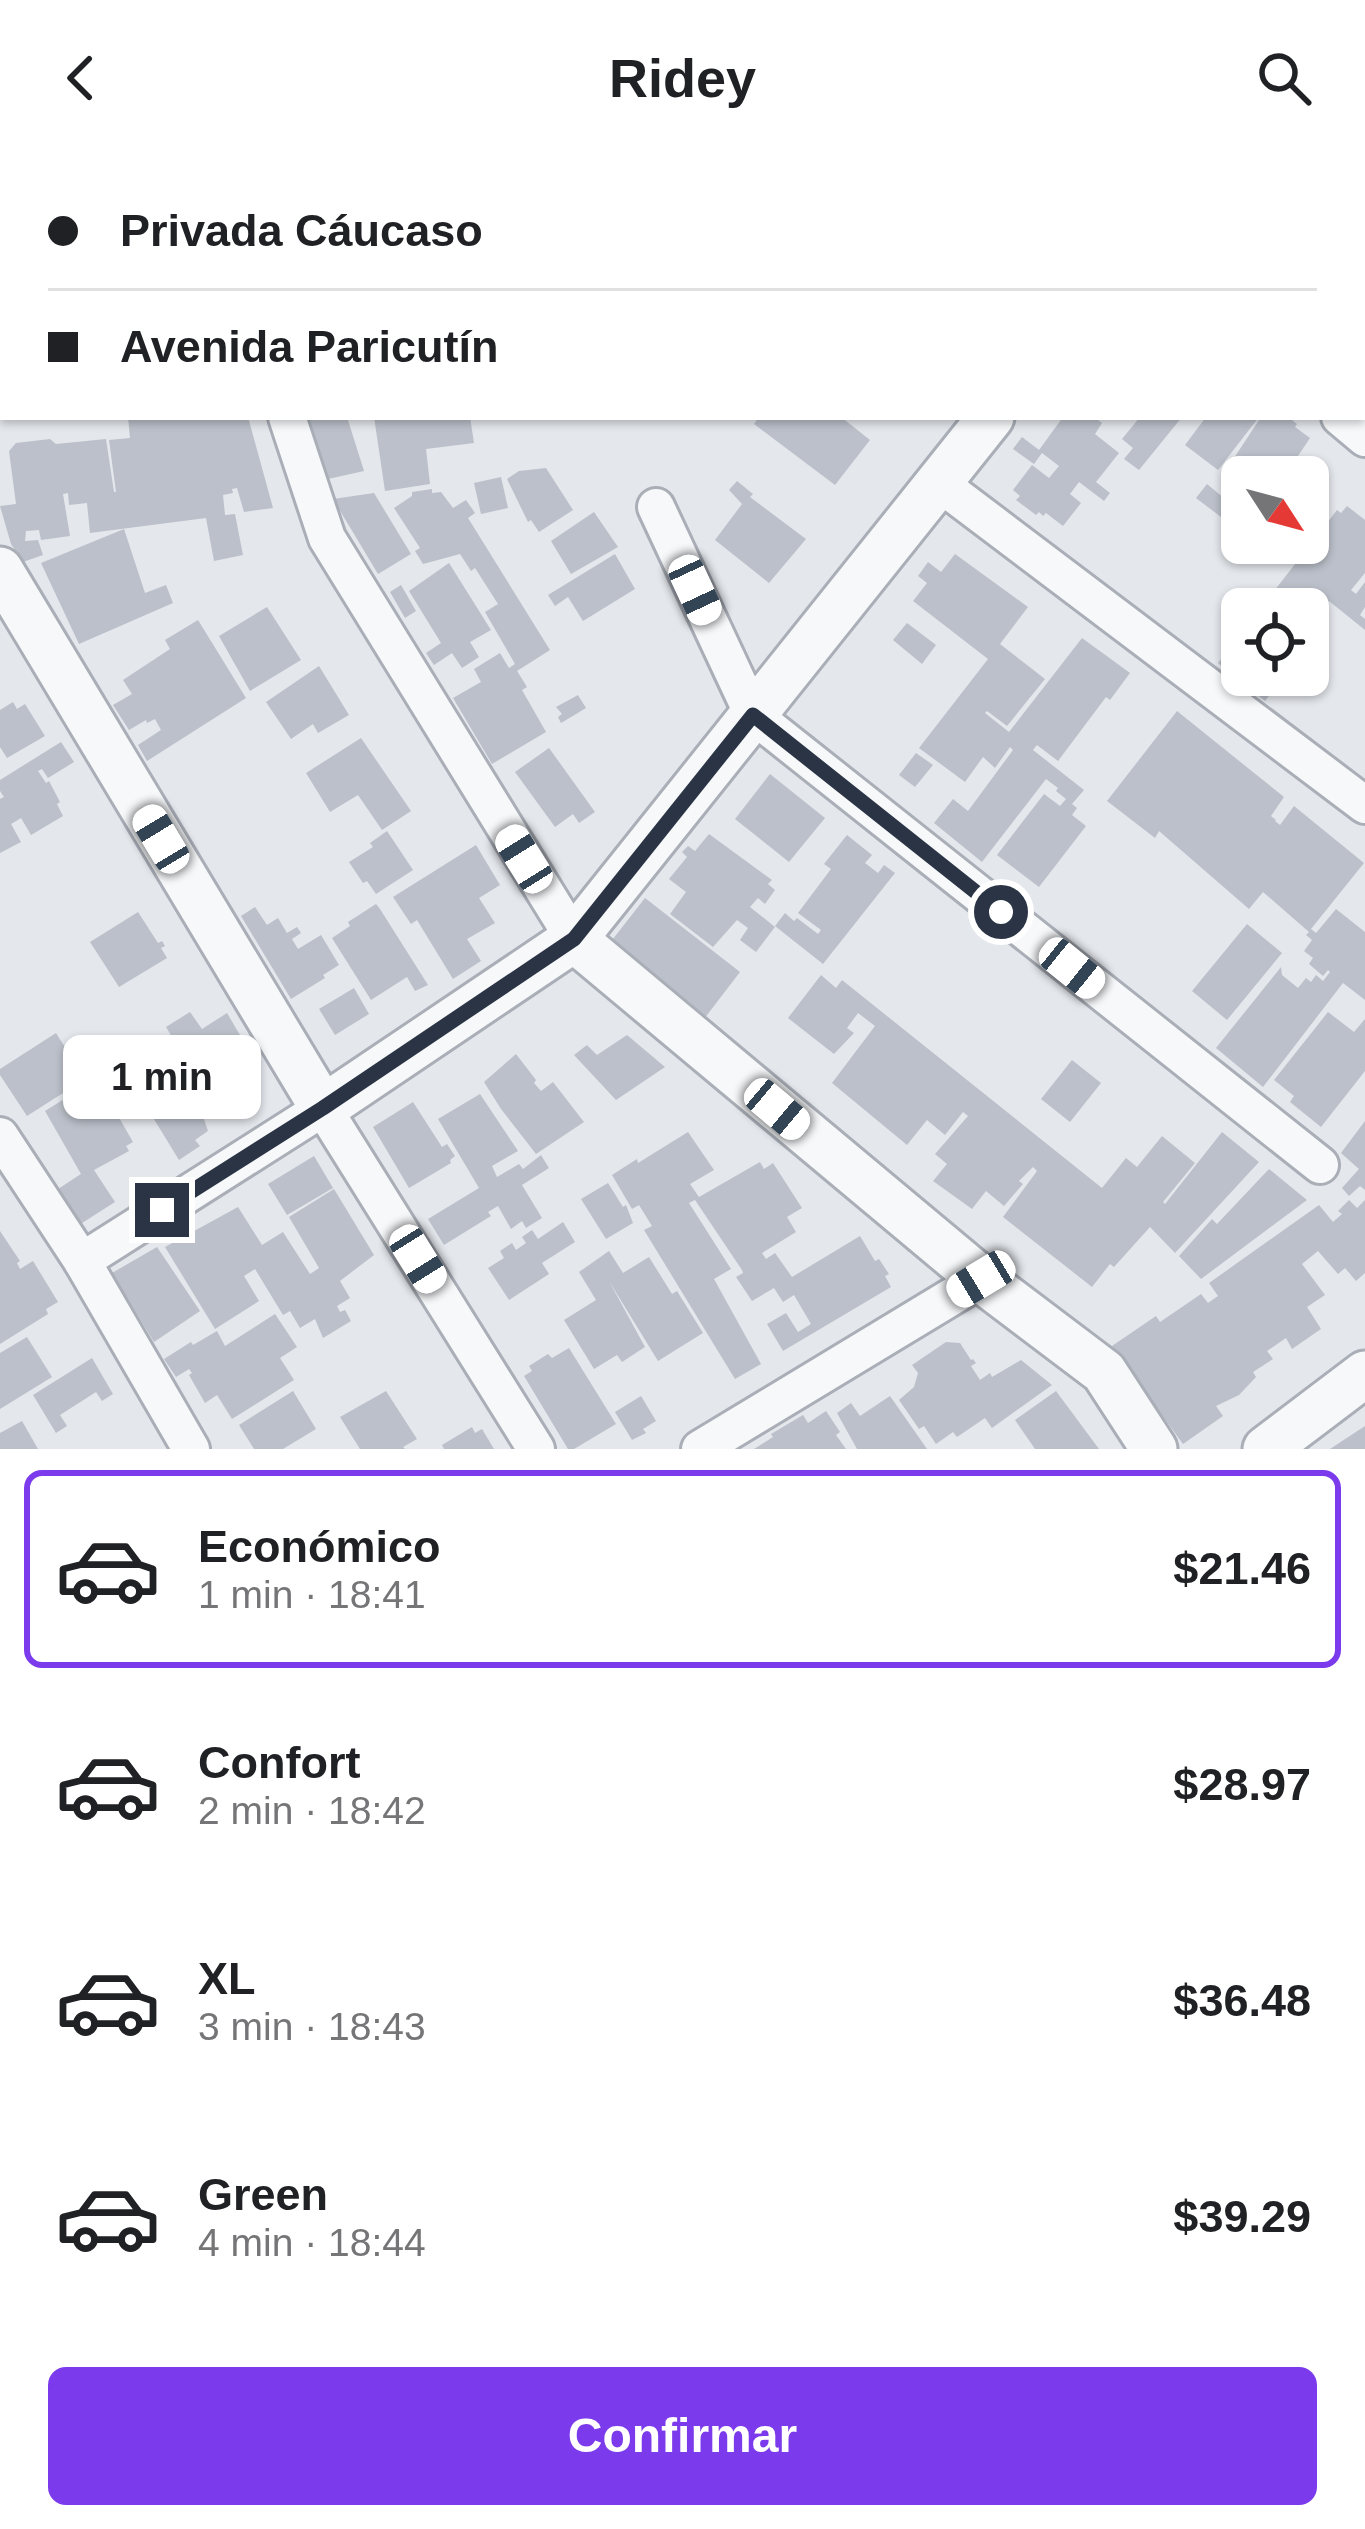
<!DOCTYPE html>
<html lang="es">
<head>
<meta charset="utf-8">
<style>
  :root { --surface:#fff; --page:#f6f6f6; --text:#202124; --muted:#757577; --line:#e0e0e0; --accent:#7c3aed }
  body { margin:0; font-family:Arial,sans-serif; background:var(--page); color:var(--text); height:100vh; display:flex; flex-direction:column; font-size:45px; white-space:nowrap }
  * { box-sizing:border-box; margin:0 }
  p { font-size:39px; color:var(--muted) }
  .icon { flex:none; width:66px; height:66px; fill:none; stroke:currentColor; stroke-width:2; stroke-linecap:round; stroke-linejoin:round }
  .map { position:relative; height:1293px; overflow:hidden }
  .panel { display:flex; flex-direction:column; background:var(--surface); flex:1 }
  .panel>* { flex:none }
  .guide { position:absolute; left:0px; top:0px; width:1365px; height:264px; box-shadow:0 3px 9px #0004; display:grid; align-content:center; height:264px; padding:0 48px; background:var(--surface) }
  .needle { width:78px; rotate:126deg }
  .controls { position:absolute; left:1221px; top:300px; display:grid; gap:24px }
  .controls a { display:grid; place-items:center; width:108px; height:108px; border-radius:18px; background:var(--surface); box-shadow:0 3px 9px #0004; font-size:60px }
  .end { position:absolute; width:54px; height:54px; margin:-27px; border:15px solid #2b3445; background:#fff; box-shadow:0 0 0 6px #fff }
  .from { border-radius:50% }
  .bubble { position:absolute; height:84px; border-radius:18px; background:var(--surface); box-shadow:0 3px 9px #0004; font-size:39px; font-weight:600; line-height:84px; text-align:center }
  .car { position:absolute; width:36px; height:72px; margin:-36px -18px; border-radius:15px; box-shadow:0 0 9px 3px #0007; background:linear-gradient(#fff 24%,#345 0 40%,#fff 0 76%,#345 0 86%,#fff 0) }
  .guide b { display:flex; align-items:center; gap:42px; height:114px; font-size:45px }
  .guide b+b { border-top:3px solid var(--line) }
  .guide i { width:30px; height:30px; background:var(--text) }
  ul { padding:21px 0 0; list-style:none }
  li { display:flex; align-items:center; gap:36px; height:198px; margin:0 24px 18px; padding:0 24px; border:6px solid transparent; border-radius:18px }
  li div { flex:1 }
  li b { display:block; font-size:45px }
  li em { font-style:normal; font-weight:600 }
  li.current { border-color:var(--accent) }
  li>.icon { width:108px; height:108px; stroke-width:1.5 }
  .action { display:flex; gap:24px; margin-top:auto; padding:24px 48px }
  .action a { flex:1; height:138px; border-radius:18px; background:var(--accent); color:#fff; font-size:48px; font-weight:600; line-height:138px; text-align:center }
  header { display:flex; justify-content:space-between; align-items:center; height:156px; padding:0 48px; background:var(--surface); font-size:54px; font-weight:600 }
  .map>svg:first-child { display:block }
  .green { fill:#c9d6c5 }
  .building { fill:#bbc0ca }
  .lines { fill:none; stroke-linecap:round; stroke-linejoin:round }
  .minor-casing { stroke:#a9aeb7; stroke-width:42 }
  .tertiary-casing { stroke:#a9aeb7; stroke-width:51 }
  .minor { stroke:#f7f8fa; stroke-width:36 }
  .tertiary { stroke:#f7f8fa; stroke-width:45 }
  .route { stroke:#2b3445; stroke-width:15 }
</style>
</head>
<body>
<header><svg class="icon" aria-label="back" viewBox="0 0 24 24"><path d="M15 5l-7 7 7 7"/></svg>Ridey<svg class="icon" aria-label="search" viewBox="0 0 24 24"><circle cx="10" cy="10" r="6"/><path d="M15 15l6 6"/></svg></header>
<div class="map">
<svg width="1365" height="1293" viewBox="0 0 1365 1293">
  <rect width="100%" height="100%" fill="#e4e7ec"/>
  <path class="green" d="M 0,0 L 532,0 L 530,3 L 3,3 L 3,144 L 0,134 Z"/>
  <g class="building">
    <path d="M 128,261 L 248,261 L 273,352 L 244,356 L 237,332 L 232,333 L 233,337 L 223,339 L 225,359 L 235,358 L 243,399 L 214,405 L 206,362 L 90,377 L 87,347 L 69,349 L 68,337 L 63,338 L 70,380 L 41,384 L 39,374 L 26,375 L 25,385 L 38,384 L 43,399 L 23,406 L 11,388 L 0,350 L 16,348 L 9,295 L 16,287 L 50,283 L 56,288 L 106,283 L 114,336 L 116,336 L 109,284 L 130,282 Z"/>
    <path d="M 308,261 L 347,261 L 364,315 L 328,323 Z"/>
    <path d="M 374,261 L 470,261 L 474,287 L 426,293 L 430,328 L 385,335 Z"/>
    <path d="M 759,261 L 841,261 L 870,284 L 835,329 L 754,268 Z"/>
    <path d="M 1063,261 L 1094,261 L 1102,267 L 1095,278 L 1119,297 L 1096,326 L 1110,337 L 1104,345 L 1079,326 L 1070,338 L 1081,347 L 1063,370 L 1046,357 L 1043,360 L 1039,356 L 1036,359 L 1016,344 L 1020,340 L 1013,334 L 1032,309 L 1049,322 L 1059,310 L 1042,297 L 1034,308 L 1013,293 L 1022,281 L 1039,294 Z"/>
    <path d="M 1140,261 L 1150,264 L 1152,261 L 1182,261 L 1139,314 L 1124,303 L 1133,292 L 1122,283 Z"/>
    <path d="M 1206,261 L 1259,261 L 1218,314 L 1185,289 Z"/>
    <path d="M 1261,261 L 1288,261 L 1297,268 L 1295,271 L 1310,282 L 1284,321 L 1259,321 L 1234,302 Z"/>
    <path d="M 546,312 L 573,354 L 539,376 L 531,364 L 528,366 L 507,323 L 519,315 Z"/>
    <path d="M 501,321 L 508,352 L 481,358 L 474,327 Z"/>
    <path d="M 737,325 L 753,338 L 750,341 L 806,383 L 769,427 L 715,384 L 742,348 L 729,334 Z"/>
    <path d="M 1207,328 L 1231,348 L 1221,361 L 1196,342 Z"/>
    <path d="M 432,333 L 432,337 L 441,336 L 453,352 L 466,344 L 475,357 L 468,362 L 550,494 L 517,515 L 527,531 L 522,534 L 546,576 L 492,608 L 453,542 L 481,526 L 474,513 L 500,497 L 509,512 L 515,508 L 485,456 L 498,448 L 475,412 L 471,415 L 460,398 L 423,408 L 415,395 L 420,392 L 394,352 L 412,340 L 412,336 Z"/>
    <path d="M 374,337 L 411,398 L 378,418 L 333,343 Z"/>
    <path d="M 1347,350 L 1365,364 L 1365,417 L 1351,434 L 1356,438 L 1365,426 L 1365,451 L 1360,459 L 1365,463 L 1365,474 L 1329,445 L 1308,474 L 1308,453 L 1260,453 L 1337,354 L 1341,357 Z"/>
    <path d="M 594,356 L 618,391 L 571,418 L 551,385 Z"/>
    <path d="M 124,373 L 145,437 L 166,429 L 173,447 L 79,488 L 41,407 Z"/>
    <path d="M 615,398 L 635,433 L 583,465 L 568,441 L 555,450 L 548,439 Z"/>
    <path d="M 955,398 L 1028,451 L 1000,488 L 1045,523 L 1007,570 L 987,555 L 985,557 L 1009,576 L 1082,482 L 1130,517 L 1110,544 L 1106,541 L 1058,605 L 1037,589 L 1033,594 L 1084,634 L 1072,648 L 1077,652 L 1072,659 L 1086,670 L 1039,731 L 997,699 L 1044,638 L 1060,650 L 1066,643 L 1056,635 L 1058,632 L 1046,623 L 982,706 L 934,667 L 953,643 L 968,655 L 1013,594 L 1010,591 L 995,612 L 983,601 L 965,626 L 919,592 L 988,503 L 913,445 L 927,427 L 918,420 L 928,406 L 941,416 Z"/>
    <path d="M 449,407 L 491,474 L 470,486 L 479,501 L 462,512 L 452,497 L 434,509 L 426,497 L 441,487 L 409,435 Z"/>
    <path d="M 401,429 L 416,455 L 405,462 L 390,436 Z"/>
    <path d="M 267,451 L 301,504 L 250,535 L 219,480 Z"/>
    <path d="M 198,464 L 246,542 L 147,605 L 138,589 L 161,574 L 155,563 L 147,567 L 146,564 L 129,574 L 113,549 L 132,538 L 123,524 L 170,493 L 165,484 Z"/>
    <path d="M 907,467 L 936,489 L 922,508 L 893,484 Z"/>
    <path d="M 1242,482 L 1242,519 L 1285,519 L 1265,545 L 1218,507 L 1226,497 L 1229,500 Z"/>
    <path d="M 319,510 L 349,559 L 318,577 L 313,568 L 291,583 L 266,546 Z"/>
    <path d="M 578,539 L 586,552 L 561,567 L 558,561 L 562,558 L 556,551 Z"/>
    <path d="M 13,546 L 17,553 L 25,548 L 45,580 L 7,602 L 0,591 L 0,554 Z"/>
    <path d="M 1177,555 L 1284,641 L 1271,660 L 1276,664 L 1275,665 L 1280,669 L 1294,650 L 1364,707 L 1311,773 L 1316,777 L 1336,753 L 1365,776 L 1365,844 L 1343,827 L 1263,931 L 1216,892 L 1281,811 L 1282,819 L 1298,832 L 1306,822 L 1311,826 L 1316,819 L 1323,825 L 1330,816 L 1328,814 L 1323,820 L 1309,808 L 1313,802 L 1304,795 L 1312,784 L 1306,779 L 1309,776 L 1263,736 L 1249,753 L 1159,675 L 1155,682 L 1107,645 Z"/>
    <path d="M 361,582 L 411,655 L 382,674 L 358,639 L 330,656 L 306,617 Z"/>
    <path d="M 61,586 L 74,606 L 48,622 L 42,613 L 38,615 L 46,627 L 49,625 L 60,646 L 57,648 L 63,660 L 31,679 L 21,662 L 11,668 L 21,686 L 0,697 L 0,643 L 4,641 L 0,635 L 0,624 Z"/>
    <path d="M 549,592 L 595,656 L 579,667 L 573,658 L 555,671 L 515,616 Z"/>
    <path d="M 916,597 L 933,609 L 915,631 L 899,619 Z"/>
    <path d="M 770,618 L 825,662 L 789,706 L 735,663 Z"/>
    <path d="M 387,675 L 413,714 L 376,738 L 367,725 L 363,727 L 349,706 L 373,691 L 370,687 Z"/>
    <path d="M 709,678 L 772,724 L 768,728 L 775,734 L 765,748 L 758,742 L 750,751 L 775,771 L 756,796 L 740,784 L 748,772 L 737,764 L 713,791 L 670,758 L 686,736 L 669,723 L 687,701 L 682,696 L 688,690 L 695,695 Z"/>
    <path d="M 847,679 L 872,699 L 865,707 L 878,717 L 884,709 L 895,717 L 823,808 L 775,770 L 785,757 L 794,765 L 797,762 L 818,778 L 821,774 L 798,757 L 831,713 L 824,708 Z"/>
    <path d="M 476,689 L 500,729 L 479,742 L 495,767 L 467,783 L 481,805 L 453,823 L 417,764 L 411,768 L 393,741 Z"/>
    <path d="M 645,742 L 740,816 L 704,863 L 609,788 Z"/>
    <path d="M 376,748 L 380,753 L 428,829 L 415,835 L 407,821 L 371,844 L 332,782 L 350,770 L 348,766 Z"/>
    <path d="M 255,751 L 267,769 L 278,762 L 287,777 L 297,771 L 301,777 L 292,783 L 298,793 L 321,779 L 339,809 L 323,819 L 325,822 L 291,843 L 241,760 Z"/>
    <path d="M 138,756 L 158,787 L 162,785 L 165,790 L 161,792 L 167,802 L 119,831 L 90,786 Z"/>
    <path d="M 1247,768 L 1282,797 L 1227,864 L 1192,835 Z"/>
    <path d="M 821,819 L 836,832 L 842,824 L 1102,1032 L 1126,1002 L 1137,1011 L 1162,980 L 1195,1007 L 1163,1046 L 1165,1048 L 1222,976 L 1259,1006 L 1175,1097 L 1150,1071 L 1114,1111 L 1110,1108 L 1092,1131 L 1003,1061 L 1037,1015 L 1033,1011 L 1019,1025 L 1023,1028 L 1004,1050 L 986,1035 L 972,1053 L 933,1025 L 947,1008 L 935,998 L 968,960 L 963,956 L 945,979 L 927,964 L 907,989 L 832,927 L 875,870 L 858,857 L 847,872 L 854,877 L 834,898 L 788,862 Z"/>
    <path d="M 354,832 L 369,858 L 335,879 L 319,853 Z"/>
    <path d="M 190,856 L 202,873 L 227,857 L 257,908 L 209,940 L 216,952 L 203,960 L 208,975 L 195,984 L 200,990 L 179,1004 L 117,903 L 141,887 L 158,913 L 154,915 L 158,922 L 162,920 L 177,910 L 171,900 L 180,894 L 166,871 Z"/>
    <path d="M 1328,856 L 1354,876 L 1365,863 L 1365,915 L 1321,971 L 1290,946 L 1294,940 L 1274,924 Z"/>
    <path d="M 56,877 L 85,923 L 27,960 L 0,919 L 0,913 Z"/>
    <path d="M 627,879 L 665,911 L 616,944 L 574,899 L 587,889 L 597,899 Z"/>
    <path d="M 516,898 L 536,924 L 534,927 L 541,935 L 553,926 L 584,966 L 536,998 L 501,953 L 484,926 Z"/>
    <path d="M 1072,904 L 1101,927 L 1070,966 L 1041,943 Z"/>
    <path d="M 117,910 L 126,926 L 106,939 L 133,986 L 126,990 L 129,995 L 94,1014 L 115,1046 L 79,1069 L 58,1033 L 81,1018 L 45,955 Z"/>
    <path d="M 480,938 L 518,995 L 492,1010 L 497,1021 L 519,1008 L 523,1013 L 541,999 L 549,1012 L 522,1029 L 542,1062 L 526,1072 L 522,1065 L 511,1073 L 498,1050 L 488,1056 L 491,1060 L 444,1089 L 428,1063 L 479,1032 L 438,963 Z"/>
    <path d="M 413,946 L 442,991 L 447,988 L 455,1000 L 450,1004 L 451,1007 L 409,1032 L 373,971 Z"/>
    <path d="M 1365,965 L 1365,1034 L 1360,1030 L 1349,1040 L 1342,1032 L 1359,1013 L 1341,997 Z"/>
    <path d="M 688,976 L 714,1014 L 690,1028 L 699,1041 L 760,1006 L 764,1013 L 773,1007 L 802,1052 L 787,1061 L 796,1076 L 762,1097 L 766,1103 L 775,1097 L 792,1121 L 860,1080 L 875,1105 L 879,1103 L 889,1118 L 885,1120 L 891,1131 L 783,1195 L 767,1168 L 786,1157 L 798,1176 L 811,1168 L 794,1139 L 783,1146 L 774,1132 L 752,1145 L 736,1121 L 743,1117 L 742,1114 L 695,1044 L 689,1047 L 731,1113 L 714,1123 L 761,1208 L 735,1223 L 644,1074 L 652,1070 L 639,1049 L 632,1053 L 612,1019 L 637,1003 L 638,1007 Z"/>
    <path d="M 314,1000 L 333,1032 L 287,1059 L 268,1028 Z"/>
    <path d="M 1269,1013 L 1307,1044 L 1201,1123 L 1179,1100 L 1212,1063 L 1217,1068 Z"/>
    <path d="M 608,1027 L 623,1051 L 626,1049 L 633,1067 L 606,1083 L 581,1043 Z"/>
    <path d="M 334,1033 L 374,1099 L 340,1125 L 350,1142 L 337,1150 L 340,1156 L 345,1154 L 351,1165 L 323,1182 L 315,1163 L 300,1172 L 290,1155 L 283,1159 L 255,1113 L 244,1120 L 259,1145 L 215,1173 L 165,1091 L 238,1051 L 262,1089 L 283,1076 L 310,1118 L 319,1112 L 289,1061 Z"/>
    <path d="M 1349,1044 L 1357,1052 L 1365,1044 L 1365,1117 L 1356,1125 L 1345,1112 L 1338,1118 L 1318,1095 L 1302,1108 L 1325,1139 L 1307,1151 L 1321,1173 L 1292,1193 L 1286,1182 L 1267,1195 L 1273,1203 L 1253,1216 L 1256,1221 L 1239,1239 L 1216,1250 L 1223,1260 L 1183,1288 L 1112,1190 L 1156,1160 L 1160,1166 L 1201,1138 L 1208,1147 L 1218,1140 L 1209,1127 L 1319,1049 L 1333,1066 L 1342,1058 L 1338,1055 Z"/>
    <path d="M 563,1066 L 575,1086 L 542,1107 L 549,1118 L 509,1144 L 488,1112 L 504,1102 L 500,1095 L 512,1087 L 516,1094 L 526,1087 L 522,1081 L 532,1074 L 538,1083 Z"/>
    <path d="M 0,1075 L 20,1105 L 17,1107 L 20,1113 L 33,1105 L 58,1146 L 46,1153 L 48,1158 L 0,1188 Z"/>
    <path d="M 157,1091 L 200,1155 L 154,1186 L 112,1117 Z"/>
    <path d="M 609,1095 L 623,1117 L 649,1101 L 672,1138 L 677,1135 L 703,1177 L 658,1205 L 609,1125 L 645,1191 L 622,1206 L 617,1199 L 594,1213 L 564,1164 L 596,1144 L 579,1116 Z"/>
    <path d="M 275,1158 L 297,1191 L 280,1202 L 294,1224 L 232,1263 L 217,1239 L 205,1247 L 189,1219 L 192,1217 L 189,1213 L 176,1221 L 164,1203 L 191,1186 L 193,1189 L 217,1175 L 225,1190 Z"/>
    <path d="M 27,1181 L 52,1221 L 0,1253 L 0,1197 Z"/>
    <path d="M 946,1186 L 960,1187 L 971,1204 L 973,1203 L 976,1207 L 971,1210 L 980,1224 L 990,1217 L 992,1221 L 1021,1204 L 1052,1229 L 992,1272 L 985,1262 L 957,1281 L 953,1276 L 936,1288 L 924,1270 L 919,1273 L 899,1244 L 914,1231 L 918,1217 L 912,1209 Z"/>
    <path d="M 569,1192 L 616,1268 L 574,1293 L 568,1293 L 524,1220 L 532,1215 L 529,1210 L 548,1198 L 552,1202 Z"/>
    <path d="M 92,1202 L 113,1238 L 102,1245 L 96,1236 L 60,1259 L 67,1270 L 56,1277 L 33,1239 Z"/>
    <path d="M 293,1235 L 316,1273 L 283,1293 L 254,1293 L 239,1269 Z"/>
    <path d="M 386,1235 L 417,1283 L 403,1291 L 405,1293 L 360,1293 L 340,1261 Z"/>
    <path d="M 1056,1235 L 1099,1293 L 1035,1293 L 1015,1264 Z"/>
    <path d="M 641,1240 L 656,1265 L 643,1273 L 646,1277 L 632,1284 L 615,1256 Z"/>
    <path d="M 890,1240 L 927,1293 L 857,1293 L 837,1257 L 851,1247 L 860,1260 Z"/>
    <path d="M 826,1255 L 840,1276 L 836,1279 L 846,1293 L 754,1293 L 773,1281 L 771,1278 L 803,1259 L 808,1267 Z"/>
    <path d="M 22,1265 L 38,1293 L 0,1293 L 0,1277 Z"/>
    <path d="M 1365,1270 L 1365,1293 L 1330,1293 Z"/>
    <path d="M 472,1271 L 475,1277 L 482,1273 L 494,1293 L 444,1293 L 442,1289 Z"/>
  </g>
  <g class="lines">
    <g class="minor-casing">
      <g id="minor">
        <path d="M 1026,0 L 1029,3"/>
        <path d="M 569,3 L 569,0"/>
        <path d="M 0,237 L 3,236"/>
        <path d="M 287,261 L 327,382 L 574,783"/>
        <path d="M 1340,261 L 1365,282"/>
        <path d="M 939,327 L 1365,649"/>
        <path d="M 656,351 L 753,559 L 1320,1009"/>
        <path d="M 0,980 L 82,1105 L 191,1293"/>
        <path d="M 82,1105 L 323,952 L 536,1293"/>
        <path d="M 700,1293 L 981,1123"/>
      </g>
    </g>
    <g class="tertiary-casing">
      <g id="tertiary">
        <path d="M 1193,3 L 1195,0"/>
        <path d="M 0,414 L 323,952 L 574,783 L 991,261"/>
        <path d="M 574,783 L 981,1123 L 1104,1216 L 1154,1293"/>
        <path d="M 1266,1293 L 1365,1218"/>
      </g>
    </g>
    <use href="#minor" class="minor"/>
    <use href="#tertiary" class="tertiary"/>
  </g>
  <g class="lines">
    <path class="route" d="M 162,1054 L 323,952 L 574,783 L 753,559 L 1001,756"/>
  </g>
</svg>
<div class="controls">
<a><svg class="needle" viewBox="-14 -14 28 28"><path d="M0-13l5 13h-10z" fill="#e53935"/><path d="M0 13l5-13h-10z" fill="#757577"/></svg></a>
<a><svg class="icon" aria-label="locate" viewBox="0 0 24 24"><circle cx="12" cy="12" r="6"/><path d="M12 2v4M12 18v4M2 12h4M18 12h4"/></svg></a>
</div>
<i class="end from" style="left:1001px;top:756px"></i>
<i class="end" style="left:162px;top:1054px"></i>
<div class="bubble" style="left:63px;top:879px;width:198px">1 min</div>
<i class="car" style="left:695px;top:434px;rotate:155deg"></i>
<i class="car" style="left:161px;top:683px;rotate:329deg"></i>
<i class="car" style="left:524px;top:703px;rotate:328deg"></i>
<i class="car" style="left:1072px;top:812px;rotate:129deg"></i>
<i class="car" style="left:777px;top:953px;rotate:130deg"></i>
<i class="car" style="left:418px;top:1103px;rotate:148deg"></i>
<i class="car" style="left:981px;top:1123px;rotate:239deg"></i>
<div class="guide">
<b><i class="from"></i>Privada Cáucaso</b>
<b><i></i>Avenida Paricutín</b>
</div>
</div>
<section class="panel">
<ul>
<li class="current"><svg class="icon" aria-label="car" viewBox="0 0 24 24"><path d="M5 17H2v-5l4-1 3-4h7l3 4 3 1v5h-3M9 17h6M6 11h13"/><circle cx="7" cy="17" r="2"/><circle cx="17" cy="17" r="2"/></svg><div><b>Económico</b><p>1 min · 18:41</p></div><em>$21.46</em></li>
<li><svg class="icon" aria-label="car" viewBox="0 0 24 24"><path d="M5 17H2v-5l4-1 3-4h7l3 4 3 1v5h-3M9 17h6M6 11h13"/><circle cx="7" cy="17" r="2"/><circle cx="17" cy="17" r="2"/></svg><div><b>Confort</b><p>2 min · 18:42</p></div><em>$28.97</em></li>
<li><svg class="icon" aria-label="car" viewBox="0 0 24 24"><path d="M5 17H2v-5l4-1 3-4h7l3 4 3 1v5h-3M9 17h6M6 11h13"/><circle cx="7" cy="17" r="2"/><circle cx="17" cy="17" r="2"/></svg><div><b>XL</b><p>3 min · 18:43</p></div><em>$36.48</em></li>
<li><svg class="icon" aria-label="car" viewBox="0 0 24 24"><path d="M5 17H2v-5l4-1 3-4h7l3 4 3 1v5h-3M9 17h6M6 11h13"/><circle cx="7" cy="17" r="2"/><circle cx="17" cy="17" r="2"/></svg><div><b>Green</b><p>4 min · 18:44</p></div><em>$39.29</em></li>
</ul>
<div class="action"><a>Confirmar</a></div>
</section>
</body>
</html>
